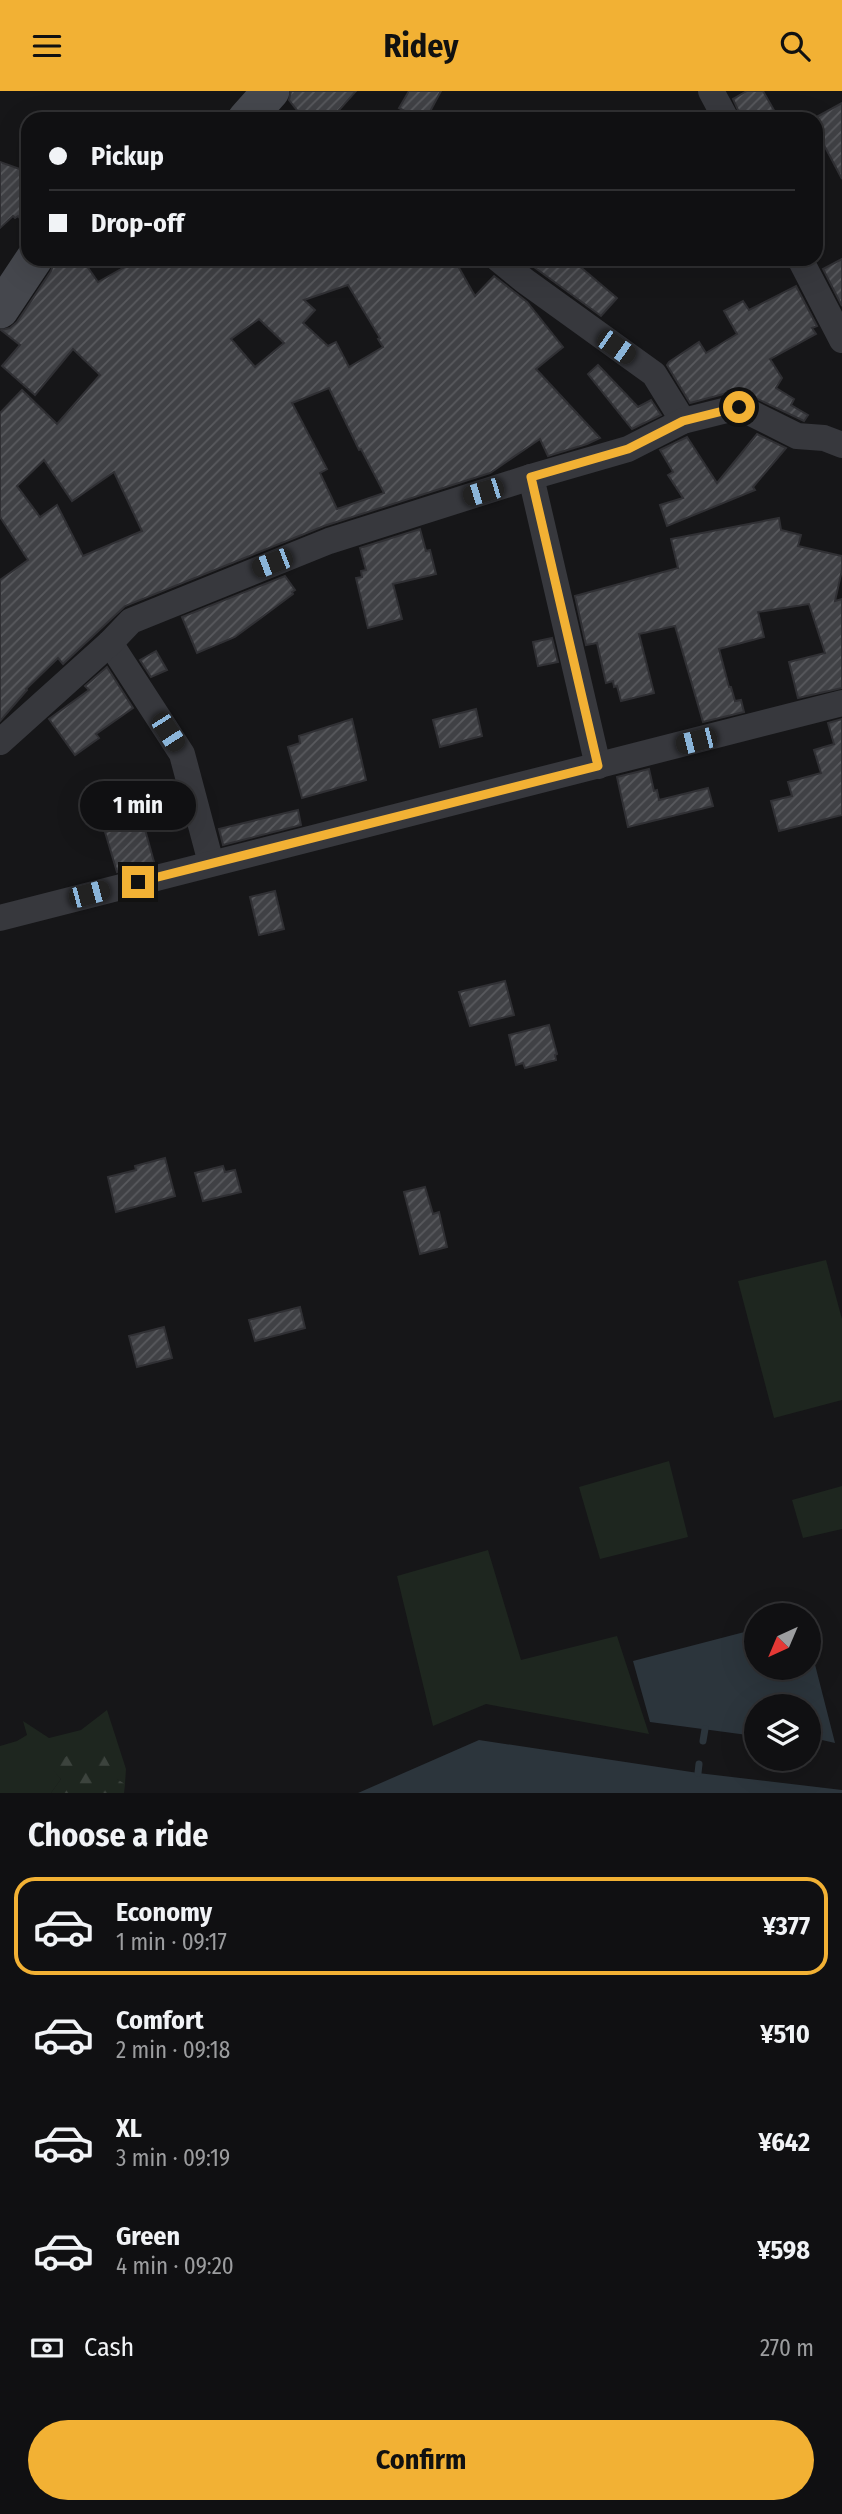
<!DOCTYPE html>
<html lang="en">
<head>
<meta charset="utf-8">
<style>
  :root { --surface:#101012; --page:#1e1e20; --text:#f1f3f6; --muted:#9c9d9f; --line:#303032; --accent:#f2b134 }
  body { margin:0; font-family:"Fira Sans Condensed",sans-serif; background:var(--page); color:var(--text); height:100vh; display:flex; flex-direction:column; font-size:26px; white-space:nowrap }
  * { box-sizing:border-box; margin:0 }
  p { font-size:23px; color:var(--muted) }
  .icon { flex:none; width:38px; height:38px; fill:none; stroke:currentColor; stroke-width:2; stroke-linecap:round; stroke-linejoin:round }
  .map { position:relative; height:1702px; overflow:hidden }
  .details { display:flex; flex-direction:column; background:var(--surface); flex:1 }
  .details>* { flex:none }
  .hud { position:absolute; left:21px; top:21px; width:802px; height:154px; border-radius:21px; box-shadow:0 7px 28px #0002,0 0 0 2px var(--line); display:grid; align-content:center; height:154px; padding:0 28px; background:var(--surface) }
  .needle { width:46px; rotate:224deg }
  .tools { position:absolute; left:744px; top:1512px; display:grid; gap:14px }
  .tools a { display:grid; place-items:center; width:77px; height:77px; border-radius:50%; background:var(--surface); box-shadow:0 7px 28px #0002,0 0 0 2px var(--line); font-size:35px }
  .end { position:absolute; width:32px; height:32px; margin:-16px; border:9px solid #f2b134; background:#111; box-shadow:0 0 0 4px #111 }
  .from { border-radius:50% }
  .bubble { position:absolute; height:49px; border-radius:24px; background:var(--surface); box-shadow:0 7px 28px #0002,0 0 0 2px var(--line); font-size:23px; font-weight:700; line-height:49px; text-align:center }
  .car { position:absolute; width:21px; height:42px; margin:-21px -10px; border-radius:9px; box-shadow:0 0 5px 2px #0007; background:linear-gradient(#222 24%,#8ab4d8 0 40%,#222 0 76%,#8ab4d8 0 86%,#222 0) }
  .hud b { display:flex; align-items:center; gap:24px; height:66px; font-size:26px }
  .hud b+b { border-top:2px solid var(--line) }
  .hud i { width:18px; height:18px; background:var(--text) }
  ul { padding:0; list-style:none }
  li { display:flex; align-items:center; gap:21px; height:98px; margin:0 14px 10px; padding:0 14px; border:4px solid transparent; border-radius:21px }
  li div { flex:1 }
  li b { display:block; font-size:26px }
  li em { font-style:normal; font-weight:700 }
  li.selected { border-color:var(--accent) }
  li>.icon { width:63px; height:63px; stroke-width:1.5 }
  h2 { padding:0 28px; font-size:32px; line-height:84px }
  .pay { display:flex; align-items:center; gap:18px; height:77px; padding:0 28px; font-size:26px }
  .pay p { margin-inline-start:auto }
  .cta { display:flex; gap:14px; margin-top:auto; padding:14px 28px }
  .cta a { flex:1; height:80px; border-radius:42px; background:var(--accent); color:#111; font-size:28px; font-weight:700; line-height:80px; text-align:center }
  header { display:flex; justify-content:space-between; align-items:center; height:91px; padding:0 28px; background:var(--accent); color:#111; font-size:32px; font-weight:700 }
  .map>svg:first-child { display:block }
  .grass { fill:#1e261f }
  .forest { fill:url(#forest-firs) }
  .water { fill:#2c353c }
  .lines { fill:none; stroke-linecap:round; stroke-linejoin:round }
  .stream { stroke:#2c353c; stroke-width:7 }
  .building { fill:url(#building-hatch); stroke:#303034; stroke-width:2; fill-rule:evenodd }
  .minor { stroke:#37383d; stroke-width:26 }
  .secondary { stroke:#45474d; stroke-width:37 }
  .route { stroke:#f2b134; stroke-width:9 }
</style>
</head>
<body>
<header><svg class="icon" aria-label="menu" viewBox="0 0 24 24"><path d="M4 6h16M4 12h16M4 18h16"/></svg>Ridey<svg class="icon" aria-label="search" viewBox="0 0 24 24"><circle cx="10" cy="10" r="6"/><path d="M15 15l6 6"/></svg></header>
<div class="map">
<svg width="842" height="1702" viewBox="0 0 842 1702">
  <defs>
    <pattern id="forest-firs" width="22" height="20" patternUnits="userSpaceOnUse" patternTransform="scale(1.75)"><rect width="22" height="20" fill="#1e261f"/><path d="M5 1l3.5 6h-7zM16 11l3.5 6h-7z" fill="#3c433d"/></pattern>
    <pattern id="building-hatch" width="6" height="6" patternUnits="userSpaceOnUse" patternTransform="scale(1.75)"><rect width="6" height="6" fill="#404145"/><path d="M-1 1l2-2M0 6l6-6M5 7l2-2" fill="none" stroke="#595a5e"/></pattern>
  </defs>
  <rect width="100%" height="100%" fill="#161618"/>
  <g class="grass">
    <path d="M 826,1169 L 842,1228 L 842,1309 L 774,1327 L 738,1190 Z"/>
    <path d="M 669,1370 L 688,1446 L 600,1468 L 579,1396 Z"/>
    <path d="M 842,1395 L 842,1438 L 803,1447 L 792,1409 Z"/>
    <path d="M 488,1459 L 521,1569 L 617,1545 L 649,1643 L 486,1613 L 433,1635 L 397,1485 Z"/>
    <path d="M 107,1619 L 126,1678 L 125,1693 L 117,1688 L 51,1676 L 61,1688 L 51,1702 L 0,1702 L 0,1655 L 17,1650 L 27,1644 L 23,1630 L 49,1647 L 81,1639 Z"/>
  </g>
  <path class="forest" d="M 100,1657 L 117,1688 L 125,1693 L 124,1702 L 51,1702 L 61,1688 L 50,1676 L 73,1661 Z"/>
  <g class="water">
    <path d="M 756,1538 L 756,1577 L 808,1577 L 809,1550 L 835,1652 L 809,1646 L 808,1615 L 756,1615 L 755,1645 L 650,1631 L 633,1570 Z"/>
    <path d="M 479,1649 L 698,1682 L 842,1699 L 842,1702 L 358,1702 Z"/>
  </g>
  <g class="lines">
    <g class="stream">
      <path d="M 703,1650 L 705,1638"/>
      <path d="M 698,1682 L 699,1673"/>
    </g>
  </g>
  <g class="building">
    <path d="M 291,0 L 356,0 L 339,19 L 346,28 L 304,28 L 289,9 Z"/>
    <path d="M 409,0 L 441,0 L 426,28 L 420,28 L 399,17 Z"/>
    <path d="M 747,0 L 763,0 L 779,28 L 742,28 L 733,8 Z"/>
    <path d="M 842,12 L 842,88 L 816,39 L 816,28 L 813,28 Z"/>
    <path d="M 0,71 L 28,81 L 28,138 L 18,125 L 15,127 L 13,125 L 0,137 Z"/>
    <path d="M 55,168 L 82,168 L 98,191 L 139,168 L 454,168 L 475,205 L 494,185 L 527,211 L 563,256 L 536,278 L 600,347 L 587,353 L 548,365 L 540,348 L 490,382 L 324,435 L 125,515 L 63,573 L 58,567 L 26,598 L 27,599 L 0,630 L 0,489 L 28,469 L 0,426 L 0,322 L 22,299 L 57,333 L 100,284 L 73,258 L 35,304 L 2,275 L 20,254 L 1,239 L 10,237 L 17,231 L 51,180 ZM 348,194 L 380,247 L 378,248 L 383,256 L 349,276 L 336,251 L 328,255 L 303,232 L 315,219 L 304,209 ZM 259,228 L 284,252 L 255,276 L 231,248 ZM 329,297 L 359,359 L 361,358 L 384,402 L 337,418 L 320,382 L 327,378 L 292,312 ZM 44,369 L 72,410 L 114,381 L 142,440 L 83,465 L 57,414 L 40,426 L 17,395 Z"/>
    <path d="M 523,168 L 571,168 L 617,207 L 601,225 Z"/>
    <path d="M 842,168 L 842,215 L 823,178 Z"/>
    <path d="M 796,195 L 817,235 L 812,237 L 816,243 L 770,268 L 782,287 L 776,297 L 794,308 L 791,314 L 808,324 L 804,330 L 745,302 L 731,301 L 690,312 L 667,274 L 669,271 L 699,251 L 706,262 L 737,243 L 724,220 L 743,210 L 749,219 Z"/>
    <path d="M 598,274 L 638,316 L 651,309 L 661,324 L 632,338 L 588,283 Z"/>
    <path d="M 757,343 L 786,357 L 753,396 L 755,399 L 667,435 L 660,414 L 683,407 L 668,384 L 673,381 L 660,359 L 687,346 L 717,392 Z"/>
    <path d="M 779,427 L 781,439 L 801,444 L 798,455 L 842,465 L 842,479 L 835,510 L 842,508 L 842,597 L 798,607 L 789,571 L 825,562 L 809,513 L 758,521 L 764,546 L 719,558 L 729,596 L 731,596 L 735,610 L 741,609 L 744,621 L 703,631 L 675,535 L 639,543 L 654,602 L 621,610 L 617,595 L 614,596 L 613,590 L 606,592 L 597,552 L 586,554 L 575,505 L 678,477 L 671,448 Z"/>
    <path d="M 420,438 L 426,460 L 430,459 L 436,483 L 393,493 L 402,528 L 368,537 L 356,487 L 362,486 L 361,480 L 366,479 L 360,457 Z"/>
    <path d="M 285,485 L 295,499 L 292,501 L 293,503 L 235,546 L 197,562 L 182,526 Z"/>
    <path d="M 552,547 L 558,571 L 538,575 L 533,551 Z"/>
    <path d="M 156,560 L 167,579 L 151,586 L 140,569 Z"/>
    <path d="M 107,576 L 133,617 L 96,643 L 99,647 L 75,664 L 49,628 L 89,599 L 85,595 Z"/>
    <path d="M 476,618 L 482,645 L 440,656 L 433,629 Z"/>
    <path d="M 352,628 L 366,689 L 302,707 L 288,656 L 300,652 L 299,645 Z"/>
    <path d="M 842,628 L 842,724 L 779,740 L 771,710 L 792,705 L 788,691 L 821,682 L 814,659 L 834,653 L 828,632 Z"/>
    <path d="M 649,678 L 654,700 L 657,699 L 659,709 L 708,697 L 713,715 L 628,736 L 617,686 Z"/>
    <path d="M 298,719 L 301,734 L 223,754 L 219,738 Z"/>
    <path d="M 143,731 L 154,771 L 117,781 L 105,741 Z"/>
    <path d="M 275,800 L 284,838 L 259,844 L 250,806 Z"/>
    <path d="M 505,890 L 514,924 L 470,935 L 459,901 Z"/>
    <path d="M 549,934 L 557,963 L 555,964 L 556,969 L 525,977 L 523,972 L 516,974 L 509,944 Z"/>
    <path d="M 165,1067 L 175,1105 L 116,1121 L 108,1086 L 136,1079 L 135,1075 Z"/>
    <path d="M 223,1075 L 225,1081 L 235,1079 L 241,1101 L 203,1110 L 195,1082 Z"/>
    <path d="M 425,1096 L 433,1123 L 439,1121 L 447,1156 L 420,1163 L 404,1101 Z"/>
    <path d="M 300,1216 L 305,1237 L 255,1250 L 249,1229 Z"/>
    <path d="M 164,1236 L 172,1267 L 137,1276 L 129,1245 Z"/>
  </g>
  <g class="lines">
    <g class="minor">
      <path d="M 711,0 L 726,28"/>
      <path d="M 498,168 L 525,190 L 654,283 L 683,330"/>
      <path d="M 800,168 L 842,249"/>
      <path d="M 531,386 L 598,675"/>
      <path d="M 110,552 L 182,663 L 211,772"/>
      <path d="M 0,651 L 110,552 L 131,530 L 329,450 L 531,386 L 628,358 L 683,330 L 739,316 L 797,345 L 824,347 L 842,354"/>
      <path d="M 0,827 L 842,612"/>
    </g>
    <g class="secondary">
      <path d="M 246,28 L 271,0"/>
      <path d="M 0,219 L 34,168"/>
    </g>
  </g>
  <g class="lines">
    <path class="route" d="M 138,791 L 598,675 L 531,386 L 628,358 L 683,330 L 739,316"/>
  </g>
</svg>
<div class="tools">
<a><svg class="needle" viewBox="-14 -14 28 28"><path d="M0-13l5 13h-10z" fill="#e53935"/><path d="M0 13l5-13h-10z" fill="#9c9d9f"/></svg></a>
<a><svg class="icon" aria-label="layers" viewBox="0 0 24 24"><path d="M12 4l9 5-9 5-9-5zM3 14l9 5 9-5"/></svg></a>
</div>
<i class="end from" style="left:739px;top:316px"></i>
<i class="end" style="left:138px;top:791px"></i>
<div class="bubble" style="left:80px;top:690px;width:116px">1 min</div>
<i class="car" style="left:616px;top:256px;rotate:125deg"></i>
<i class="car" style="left:483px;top:401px;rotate:253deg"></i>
<i class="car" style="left:272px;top:472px;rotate:249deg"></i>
<i class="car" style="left:168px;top:641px;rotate:147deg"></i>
<i class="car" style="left:696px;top:650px;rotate:256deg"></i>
<i class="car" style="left:89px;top:803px;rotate:75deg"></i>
<div class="hud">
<b><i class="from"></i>Pickup</b>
<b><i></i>Drop-off</b>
</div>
</div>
<section class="details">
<h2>Choose a ride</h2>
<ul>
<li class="selected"><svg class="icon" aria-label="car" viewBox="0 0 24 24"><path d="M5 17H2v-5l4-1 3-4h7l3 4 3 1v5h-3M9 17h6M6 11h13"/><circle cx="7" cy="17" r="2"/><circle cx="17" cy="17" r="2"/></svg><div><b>Economy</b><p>1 min · 09:17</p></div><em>¥377</em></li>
<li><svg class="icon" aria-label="car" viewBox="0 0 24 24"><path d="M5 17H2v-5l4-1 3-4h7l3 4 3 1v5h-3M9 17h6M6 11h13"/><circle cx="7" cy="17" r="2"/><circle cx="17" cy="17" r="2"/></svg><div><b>Comfort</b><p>2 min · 09:18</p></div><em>¥510</em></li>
<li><svg class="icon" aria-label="car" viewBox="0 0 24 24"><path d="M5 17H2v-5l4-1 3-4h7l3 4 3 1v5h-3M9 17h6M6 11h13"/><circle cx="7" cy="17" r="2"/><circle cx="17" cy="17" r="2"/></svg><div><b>XL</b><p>3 min · 09:19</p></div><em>¥642</em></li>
<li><svg class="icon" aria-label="car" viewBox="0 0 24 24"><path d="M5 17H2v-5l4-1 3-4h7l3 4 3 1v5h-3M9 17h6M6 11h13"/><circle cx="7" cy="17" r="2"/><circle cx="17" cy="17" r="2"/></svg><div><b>Green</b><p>4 min · 09:20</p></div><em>¥598</em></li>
</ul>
<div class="pay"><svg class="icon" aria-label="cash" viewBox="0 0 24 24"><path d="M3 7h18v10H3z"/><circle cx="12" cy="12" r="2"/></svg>Cash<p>270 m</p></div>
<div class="cta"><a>Confirm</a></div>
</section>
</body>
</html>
